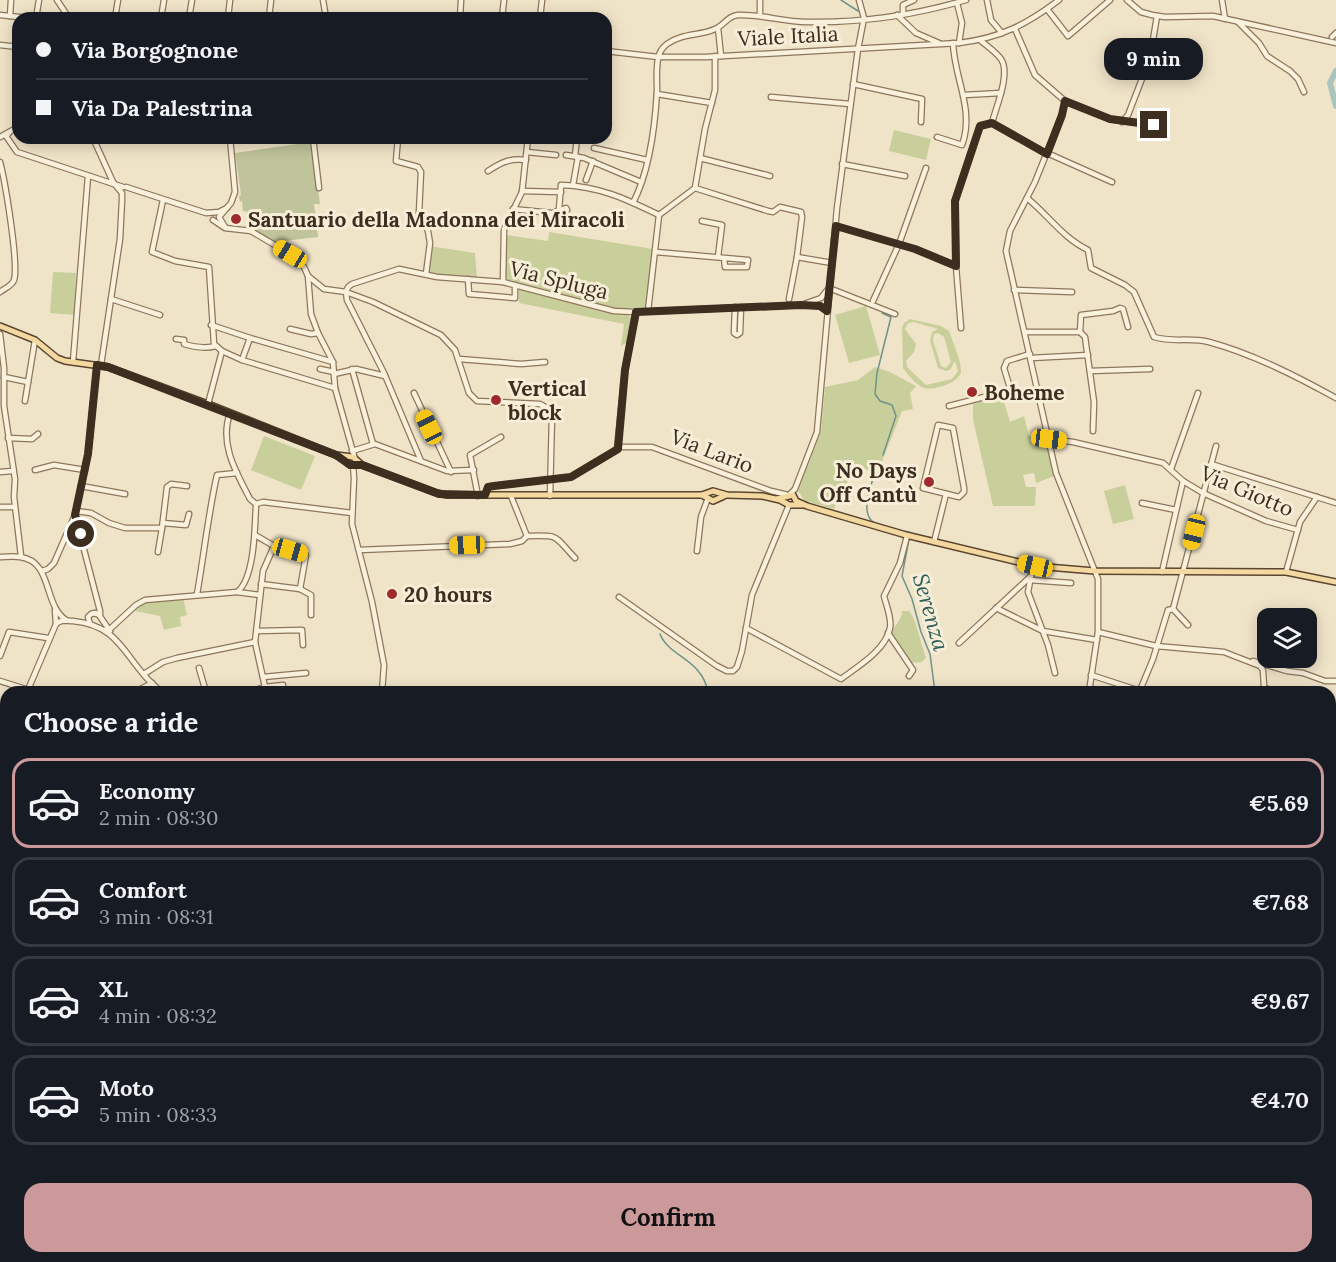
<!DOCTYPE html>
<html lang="en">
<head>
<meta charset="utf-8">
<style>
  :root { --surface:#171b24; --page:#20242c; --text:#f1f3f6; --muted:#9ea1a6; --line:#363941; --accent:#cc999b }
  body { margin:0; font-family:Lora,serif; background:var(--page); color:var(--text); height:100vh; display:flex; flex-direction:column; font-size:22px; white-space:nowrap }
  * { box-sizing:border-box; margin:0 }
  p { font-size:20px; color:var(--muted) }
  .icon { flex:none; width:33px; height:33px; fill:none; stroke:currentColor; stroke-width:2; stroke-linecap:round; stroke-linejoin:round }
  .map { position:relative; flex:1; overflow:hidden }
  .panel { position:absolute; left:0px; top:686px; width:1336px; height:578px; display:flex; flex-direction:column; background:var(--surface); border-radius:18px 18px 0 0; box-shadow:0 3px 15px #0003 }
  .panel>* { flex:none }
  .banner { position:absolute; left:12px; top:12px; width:600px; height:132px; border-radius:18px; box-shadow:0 3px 15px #0003; display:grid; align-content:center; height:132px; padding:0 24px; background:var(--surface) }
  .buttons { position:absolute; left:1257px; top:608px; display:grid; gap:12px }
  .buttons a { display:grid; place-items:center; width:60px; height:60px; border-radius:12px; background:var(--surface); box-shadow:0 3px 15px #0003; font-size:30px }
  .end { position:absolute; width:27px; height:27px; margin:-14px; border:8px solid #3d2e20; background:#fff; box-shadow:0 0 0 3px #fff }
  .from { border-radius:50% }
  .bubble { position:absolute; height:42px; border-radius:18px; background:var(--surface); box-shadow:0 3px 15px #0003; font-size:20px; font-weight:800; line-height:42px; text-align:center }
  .car { position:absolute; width:18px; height:36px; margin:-18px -9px; border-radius:8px; box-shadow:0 0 4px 2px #0007; background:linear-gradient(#f5c518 24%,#345 0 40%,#f5c518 0 76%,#345 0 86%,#f5c518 0) }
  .banner b { display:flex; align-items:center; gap:21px; height:57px; font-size:22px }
  .banner b+b { border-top:2px solid var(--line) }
  .banner i { width:15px; height:15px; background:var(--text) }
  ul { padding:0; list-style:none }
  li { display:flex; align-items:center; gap:18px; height:90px; margin:0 12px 9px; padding:0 12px; border:3px solid var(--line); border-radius:18px }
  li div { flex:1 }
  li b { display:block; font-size:22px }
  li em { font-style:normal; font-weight:800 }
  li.on { border-color:var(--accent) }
  li>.icon { width:54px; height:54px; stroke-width:1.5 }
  h2 { padding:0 24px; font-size:27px; line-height:72px }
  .primary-button { display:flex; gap:12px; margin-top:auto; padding:12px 24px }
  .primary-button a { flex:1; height:69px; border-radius:18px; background:var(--accent); color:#111; font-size:24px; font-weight:800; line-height:69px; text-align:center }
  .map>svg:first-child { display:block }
  .green { fill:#c9cf9b; fill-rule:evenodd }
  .cemetery { fill:#bfc49a }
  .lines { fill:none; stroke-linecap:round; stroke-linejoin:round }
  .stream { stroke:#6f938a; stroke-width:1.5 }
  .river { stroke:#a9c4bc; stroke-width:6 }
  .minor-casing { stroke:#8d765c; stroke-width:7 }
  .major-casing { stroke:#5b4430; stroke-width:8 }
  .minor { stroke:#faf1dc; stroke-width:4.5 }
  .major { stroke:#f3d9a0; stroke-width:5 }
  .route { stroke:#3d2e20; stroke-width:8 }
  .poi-dot { fill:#9e2a2b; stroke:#f7eed8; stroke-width:2 }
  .labels { text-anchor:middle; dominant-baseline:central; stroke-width:6; stroke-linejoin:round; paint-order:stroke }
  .street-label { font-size:21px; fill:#3d2e20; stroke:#f7eed8 }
  .poi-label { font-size:21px; font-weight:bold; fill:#3d2e20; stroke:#f7eed8; text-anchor:start }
  .water-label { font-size:22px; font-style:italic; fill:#2f5d5a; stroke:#f7eed8 }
</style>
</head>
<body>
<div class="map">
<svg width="1336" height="1262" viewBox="0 0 1336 1262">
  <rect width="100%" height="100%" fill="#f0e4c8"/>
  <g class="green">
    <path d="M 894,130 L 931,139 L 926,160 L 889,151 Z"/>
    <path d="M 549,232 L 653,249 L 647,308 L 618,309 L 508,280 L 505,274 L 506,235 L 548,241 Z"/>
    <path d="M 430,246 L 475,253 L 477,277 L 453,276 L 428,272 Z"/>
    <path d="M 53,272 L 76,273 L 74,315 L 50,313 Z"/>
    <path d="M 519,287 L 593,309 L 627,314 L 631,318 L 626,343 L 621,346 L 624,324 L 519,303 Z"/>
    <path d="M 866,306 L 880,355 L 849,363 L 835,315 Z"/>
    <path d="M 910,319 L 941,326 L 949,331 C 952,340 962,363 961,372 C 959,383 933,391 924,388 C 916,385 908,375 903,368 L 902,328 L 904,323 ZM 913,322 L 938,329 L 932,332 L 930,341 L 938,368 L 946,371 L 950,370 L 955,361 L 958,371 L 952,379 L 926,385 L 907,367 L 906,361 L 914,352 L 916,344 L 905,329 L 908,323 ZM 938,333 L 944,337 L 951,362 L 946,368 L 941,366 L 933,340 L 934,334 Z"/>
    <path d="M 875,367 L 890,372 L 916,386 L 910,393 L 913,409 L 902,411 L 877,474 L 856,465 L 834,509 L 805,501 L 798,491 L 821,432 L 825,387 L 858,380 Z"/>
    <path d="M 1002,395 L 1010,422 L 1024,416 L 1029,436 L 1046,436 L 1054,476 L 1036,483 L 1034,473 L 1023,475 L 1026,487 L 1036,487 L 1035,506 L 993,506 L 973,420 L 973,404 Z"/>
    <path d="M 264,436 L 315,456 L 301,490 L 251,470 Z"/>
    <path d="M 1125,485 L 1134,519 L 1113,524 L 1104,491 Z"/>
    <path d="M 183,598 L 187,615 L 180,617 L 181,626 L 164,630 L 160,616 L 135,611 C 144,597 169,600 183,598 Z"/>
    <path d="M 902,611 L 909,611 C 916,618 921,645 926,657 L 922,662 L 909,663 L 891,634 C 894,625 902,620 902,611 Z"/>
    <path d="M 1330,775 L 1336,776 L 1336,1176 L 1330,1171 Z"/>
    <path d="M 1336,1194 L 1336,1262 L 1296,1262 L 1301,1257 L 1330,1257 L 1331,1199 Z"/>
  </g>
  <path class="cemetery" d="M 311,142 L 320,204 L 314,204 L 318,237 L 275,242 L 252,228 L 251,223 L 248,223 L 246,211 L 243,211 L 242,201 L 240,202 L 239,196 L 241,195 L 235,153 Z"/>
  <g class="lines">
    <g class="stream">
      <path d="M 841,0 L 858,11"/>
      <path d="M 882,313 L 891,317 L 877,373 L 875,394 L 880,401 L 892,405 L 896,416 L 883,455"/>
      <path d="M 879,464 C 874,476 860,508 871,520 C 876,526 900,530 908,532 L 908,534"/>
      <path d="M 909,539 L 902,576 L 912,599 L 921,632 L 930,654 L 935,692"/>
      <path d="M 660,634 C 669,657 702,659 708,692"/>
      <path d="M 1330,1083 L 1336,1090"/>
      <path d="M 1330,1219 L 1336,1219"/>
      <path d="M 513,1257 L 514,1262"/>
      <path d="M 1117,1257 L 1118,1262"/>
      <path d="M 632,1262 L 633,1257"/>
    </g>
    <path class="river" d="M 1336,71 L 1330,83 L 1336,106"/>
    <g class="minor-casing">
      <g id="minor">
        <path d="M 57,0 L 69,18"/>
        <path d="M 323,0 L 326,18"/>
        <path d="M 760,0 L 760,16"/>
        <path d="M 987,0 L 991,20 L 1002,33"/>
        <path d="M 1127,0 L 1141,12 L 1152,15 L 1165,17 L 1213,16 L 1336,43"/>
        <path d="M 1222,0 L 1225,19"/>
        <path d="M 957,3 L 962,23 L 959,43"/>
        <path d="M 1047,9 L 1068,36 L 1110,0"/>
        <path d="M 903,14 L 903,5 L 914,0"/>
        <path d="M 0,15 L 28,18"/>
        <path d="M 897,15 L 916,33 L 939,43"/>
        <path d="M 10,16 L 11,0"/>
        <path d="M 36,18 L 39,0"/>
        <path d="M 115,18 L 118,0"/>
        <path d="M 161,18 L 164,0"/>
        <path d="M 189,18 L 192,0"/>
        <path d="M 228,18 L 230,0"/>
        <path d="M 269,18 L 271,0"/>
        <path d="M 460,18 L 461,0"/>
        <path d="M 502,18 L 504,0"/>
        <path d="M 540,18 L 542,0"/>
        <path d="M 1238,22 L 1259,43 L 1267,56 L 1290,71 L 1298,79 L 1304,92"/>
        <path d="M 718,28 L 721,56"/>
        <path d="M 1015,29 L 1035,75 L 1065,101 L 1062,115 L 1035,182 L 1010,231 L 1006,251 L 1056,473 L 1098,579 L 1098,632 L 1089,692"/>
        <path d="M 1332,37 L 1336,33"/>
        <path d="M 980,40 C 987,46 996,52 1001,59 C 1011,73 996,107 992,123"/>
        <path d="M 0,45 L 18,47"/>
        <path d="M 606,51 L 658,57 L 706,57 L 959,43 C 1000,38 1026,25 1059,0"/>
        <path d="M 853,84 L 922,99 L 921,122"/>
        <path d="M 657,94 L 712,103"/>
        <path d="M 964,95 L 1001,93"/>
        <path d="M 771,97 L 850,104"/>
        <path d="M 1065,101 L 1110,119 L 1154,125"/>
        <path d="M 1122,122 L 1128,115 L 1150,58 L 1157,16"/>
        <path d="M 992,123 L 1047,154"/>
        <path d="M 9,133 L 6,136 L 17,152 L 123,187"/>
        <path d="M 0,137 L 18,127"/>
        <path d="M 937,137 L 962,145 C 975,110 954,78 953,43"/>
        <path d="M 93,138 L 113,182 L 122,193 L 122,200 L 120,239 L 101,365"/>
        <path d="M 313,138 L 319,188"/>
        <path d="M 398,138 L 396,161 L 418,167 L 421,172 L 419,213 L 428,231 L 430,243 L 426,274"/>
        <path d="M 594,148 L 647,160"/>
        <path d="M 527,152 L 556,155"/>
        <path d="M 1047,153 L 1112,182"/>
        <path d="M 566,155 L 584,158 L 641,182"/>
        <path d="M 575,156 L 577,138"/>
        <path d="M 700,158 L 770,176"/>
        <path d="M 0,162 C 5,181 19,264 14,280 C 12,286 5,288 0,292"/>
        <path d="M 842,164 L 905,176"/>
        <path d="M 488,171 C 502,162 510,158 526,160"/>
        <path d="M 586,180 L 593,161"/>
        <path d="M 573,185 L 578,157"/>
        <path d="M 126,187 L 206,213 L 219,212 L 227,208"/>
        <path d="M 695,188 L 768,211 L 773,212 L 780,207 L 801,212 L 802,217 L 797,257 L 789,299"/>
        <path d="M 522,191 L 561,192"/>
        <path d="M 1027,198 C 1048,215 1063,238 1088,250 L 1091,268 L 1125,285 L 1134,292 L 1154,337 C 1174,343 1189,337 1209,342 C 1253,354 1296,376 1336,398"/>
        <path d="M 163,200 L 152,252 L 175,261 L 209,267 L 214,344 L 222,351 L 208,404"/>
        <path d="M 633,203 C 650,170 655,127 657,91 C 657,80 656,69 658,59 C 659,53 663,47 667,44 C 682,33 700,36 715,29 C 725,25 727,16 738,15 C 761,14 783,22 807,22 C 860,23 915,15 966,0"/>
        <path d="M 513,209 L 561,214 L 567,210 L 566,208 L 555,212"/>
        <path d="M 559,209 L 561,185 C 599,186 626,199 659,215"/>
        <path d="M 659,215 L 695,188 L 705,129 L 715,90 L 715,56"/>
        <path d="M 213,220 L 225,228 L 251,231 L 290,254 L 304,267 L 308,276 L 311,314 L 318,333 L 333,362 L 335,388 L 355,459"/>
        <path d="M 702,221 L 722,225 L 718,257"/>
        <path d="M 836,226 L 915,249 L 956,266"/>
        <path d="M 225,227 L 219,217 L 231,203 L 235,192 L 230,138"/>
        <path d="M 656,252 L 748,260 L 747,267 L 725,267 L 724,258"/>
        <path d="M 797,257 L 832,263"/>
        <path d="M 308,276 L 324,289 L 346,292 L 373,302 L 441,335 L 455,350 L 469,393 L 477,401 L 540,404 L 549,409 L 552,416 L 550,496"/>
        <path d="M 468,279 L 469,294 L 515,298 L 515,285"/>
        <path d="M 503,282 L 504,229 L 522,192 L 528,138"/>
        <path d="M 1014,290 L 1072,292"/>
        <path d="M 111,299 L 160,315"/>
        <path d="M 873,301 L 899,244 L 926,168"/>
        <path d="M 804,304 L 821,298 L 829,288 L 895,314"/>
        <path d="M 735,307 L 734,333 L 737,335 L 740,333 L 741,307"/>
        <path d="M 648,311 L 659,215"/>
        <path d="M 211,325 L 250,338 L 242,360"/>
        <path d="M 961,328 L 956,266 L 955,201 L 980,126 L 992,123"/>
        <path d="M 290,329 L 311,334 L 318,333"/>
        <path d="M 1025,332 L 1080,332 L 1085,337 L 1094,402 L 1093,431"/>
        <path d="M 1080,332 L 1081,315 L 1113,311 L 1120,308 L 1123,309 L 1128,327"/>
        <path d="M 0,334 L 4,368 L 4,406 L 15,479 L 14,497 L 21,556"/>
        <path d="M 250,338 L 333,362"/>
        <path d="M 176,339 L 184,340 L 184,344 C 194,347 205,349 216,346"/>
        <path d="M 222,351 L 242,360 L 335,388"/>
        <path d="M 1031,358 L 1088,355"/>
        <path d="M 459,359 L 521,364 L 545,362"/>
        <path d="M 73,362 L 88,176"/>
        <path d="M 97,365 L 88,454 L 75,515 L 100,611 L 100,616"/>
        <path d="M 320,369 L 334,372"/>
        <path d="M 352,369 L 373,444"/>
        <path d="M 1090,371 L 1150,369"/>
        <path d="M 334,374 L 356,369 L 385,376"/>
        <path d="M 4,377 L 28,382"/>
        <path d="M 414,393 L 451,472"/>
        <path d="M 25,401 L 35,340"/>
        <path d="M 949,406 L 1008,391 L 1010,388 L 1004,368 L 1007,361 L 1030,354"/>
        <path d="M 938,425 L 953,428 L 964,488 L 964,492 L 959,497 L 923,488 Z"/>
        <path d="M 8,438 L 32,439 L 38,434"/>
        <path d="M 1049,439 L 1073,442 L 1163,463 L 1183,481 L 1203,493 L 1266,521 L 1298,530"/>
        <path d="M 617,449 L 625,370 L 636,312"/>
        <path d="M 352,451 L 375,444 L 447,471 L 474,470"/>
        <path d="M 421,461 L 384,373 L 347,300 C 346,293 345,288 352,284 L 399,269 L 437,277 L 503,282 L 614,311 L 634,312 L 801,305 L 821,306 L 827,311"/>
        <path d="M 1211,464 L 1336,503"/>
        <path d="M 353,465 L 354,478 L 352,524 L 372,602 L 384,665 L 382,692"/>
        <path d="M 1171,469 L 1198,393"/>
        <path d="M 35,470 L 54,465 L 85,470"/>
        <path d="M 0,472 L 13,471"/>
        <path d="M 81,486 L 125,494"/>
        <path d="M 485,495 L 488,487 L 493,486 L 571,477 L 621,447 L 652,447 L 771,491 L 788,495"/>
        <path d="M 789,495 L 795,489 L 817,432 L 837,208 L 858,49 L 864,18 L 859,0"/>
        <path d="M 478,496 L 470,455 L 501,437"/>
        <path d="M 511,496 L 527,536"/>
        <path d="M 1142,503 L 1176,510"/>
        <path d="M 256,504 L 263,502 L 352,513"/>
        <path d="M 0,507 L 14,507"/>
        <path d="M 76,511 L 91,513 L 109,523 L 125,528 L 162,528 L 158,552"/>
        <path d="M 163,523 L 186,525 L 189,514"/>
        <path d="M 162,528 L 167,487 L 171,484 L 187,486"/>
        <path d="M 255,535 L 274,546 L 306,555 L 300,589"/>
        <path d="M 934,542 L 946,494"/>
        <path d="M 359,550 L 510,544 L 522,541 L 527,536 C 561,535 553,535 575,558"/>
        <path d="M 697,551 L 701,517 L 708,498"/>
        <path d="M 0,557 C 6,557 13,556 20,557 C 53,561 43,605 66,620"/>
        <path d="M 42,571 L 48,569 L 54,563 L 75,515"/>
        <path d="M 1162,572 L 1183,481"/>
        <path d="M 1286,572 L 1300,522 L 1317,497"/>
        <path d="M 1031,576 L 1028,592 L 1048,645 L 1055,673"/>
        <path d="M 1030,580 L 1071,583"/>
        <path d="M 261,584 L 300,589 L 311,595 L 311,615"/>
        <path d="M 237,592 L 260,595"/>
        <path d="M 197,594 C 204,555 208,515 217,475 L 237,473"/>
        <path d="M 619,597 L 717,666 L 727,671 L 733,671 L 737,667 L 742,651 L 752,595 L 789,505"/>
        <path d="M 996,608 L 1043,631 L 1097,640"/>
        <path d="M 1173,609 L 1188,625"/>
        <path d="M 94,613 L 99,615 L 110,631"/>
        <path d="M 56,624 C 62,619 66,621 73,621 C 114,625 121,648 144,675 C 149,681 155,686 161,692"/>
        <path d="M 90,624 L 88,617 L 91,614 L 96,613"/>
        <path d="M 746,628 L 841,679 C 857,667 886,650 890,628 C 892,618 886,605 884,596 L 900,563 L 907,536"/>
        <path d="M 105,630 L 110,629 L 136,605 L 145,600 L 237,592 C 255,579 255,524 256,504 L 250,499 C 236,472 219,444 230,413"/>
        <path d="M 257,631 L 302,630 L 303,645"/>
        <path d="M 1098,632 L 1156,646 L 1224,652 L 1260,666 L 1263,670 L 1264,687 L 1272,692"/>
        <path d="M 888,633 L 913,670 L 909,676"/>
        <path d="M 959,643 L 1031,576 L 1035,566"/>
        <path d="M 0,656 L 9,632 L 48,638"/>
        <path d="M 1253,661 L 1287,671 L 1303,673 L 1325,681 L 1336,681"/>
        <path d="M 199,668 L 206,692"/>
        <path d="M 144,674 L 163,662 L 177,658 L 255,642"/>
        <path d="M 1091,675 L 1137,690 L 1141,688 L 1153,659 L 1168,610 L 1173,609 L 1216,446"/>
        <path d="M 263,677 L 306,673"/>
        <path d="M 0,681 L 35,692"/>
        <path d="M 265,687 L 255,642 L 263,571 L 274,546"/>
        <path d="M 27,692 L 56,624 L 55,610"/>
        <path d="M 135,692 L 152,683"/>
        <path d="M 249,692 L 265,687 L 283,685"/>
        <path d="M 0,801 L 6,791"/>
        <path d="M 0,954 L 6,937"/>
        <path d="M 0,1043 L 6,1046"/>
        <path d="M 0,1202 L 6,1202"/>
        <path d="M 855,1257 L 861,1262"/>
        <path d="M 1284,1257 L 1287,1262"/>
        <path d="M 50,1262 L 54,1257"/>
        <path d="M 209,1262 L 211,1257"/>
        <path d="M 396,1262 L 397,1257"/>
        <path d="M 647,1262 L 647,1257"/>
        <path d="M 699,1262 L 703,1257"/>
        <path d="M 830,1262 L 835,1257"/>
        <path d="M 888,1262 L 893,1257"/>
        <path d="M 973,1262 L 979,1257"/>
      </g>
    </g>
    <g class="major-casing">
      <g id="major">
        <path d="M 0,326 L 35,340 L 57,358 L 65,361 L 108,367 L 208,404 L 336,455 L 345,460 L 350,465 L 360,464"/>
        <path d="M 336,455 L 353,457 L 362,465 L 437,493 L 447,495 L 702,495 L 713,491 L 727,495 L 762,496 L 780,500 L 789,505 L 802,505"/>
        <path d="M 702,495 L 713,501 L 724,496"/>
        <path d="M 777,499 L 793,495 L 796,501 L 807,506 L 906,535 L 1035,566 L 1095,571 L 1286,572 L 1336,582"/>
        <path d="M 0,821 L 6,831"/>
        <path d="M 118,1257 L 118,1262"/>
      </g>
    </g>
    <use href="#minor" class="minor"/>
    <use href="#major" class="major"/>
  </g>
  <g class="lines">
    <path class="route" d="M 81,534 L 75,515 L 88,454 L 97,365 L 108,367 L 336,455 L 350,465 L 362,465 L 439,494 L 485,495 L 488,487 L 494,486 L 571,477 L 618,449 L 625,370 L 636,312 L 801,305 L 820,306 L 827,311 L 836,226 L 915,249 L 956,266 L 955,201 L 980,126 L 992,123 L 1047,154 L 1062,115 L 1065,101 L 1110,119 L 1154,125"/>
  </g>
  <g class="poi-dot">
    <circle cx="236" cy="219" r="6"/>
    <circle cx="972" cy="392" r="6"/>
    <circle cx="496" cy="400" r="6"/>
    <circle cx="929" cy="482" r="6"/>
    <circle cx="392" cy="594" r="6"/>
  </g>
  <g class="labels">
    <g class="street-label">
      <text transform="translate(788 36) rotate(-3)">Viale Italia</text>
      <text transform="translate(559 280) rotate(14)">Via Spluga</text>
      <text transform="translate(712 451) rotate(21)">Via Lario</text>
      <text transform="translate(1247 491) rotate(23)">Via Giotto</text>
    </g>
    <g class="poi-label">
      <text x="248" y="219">Santuario della Madonna dei Miracoli</text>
      <text x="508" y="388">Vertical<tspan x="508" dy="24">block</tspan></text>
      <text x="984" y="392">Boheme</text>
      <text x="917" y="470" text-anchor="end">No Days<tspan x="917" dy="24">Off Cantù</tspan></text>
      <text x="404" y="594">20 hours</text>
    </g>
    <g class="water-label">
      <text transform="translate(931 612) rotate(74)">Serenza</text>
    </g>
  </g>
</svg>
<div class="buttons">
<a><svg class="icon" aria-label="layers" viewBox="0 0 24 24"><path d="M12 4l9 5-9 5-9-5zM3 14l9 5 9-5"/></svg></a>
</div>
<i class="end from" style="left:81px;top:534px"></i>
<i class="end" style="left:1154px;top:125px"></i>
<div class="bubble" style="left:1104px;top:38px;width:99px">9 min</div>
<i class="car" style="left:290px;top:254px;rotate:301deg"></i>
<i class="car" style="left:429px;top:427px;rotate:334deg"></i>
<i class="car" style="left:1049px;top:439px;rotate:97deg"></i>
<i class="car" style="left:1194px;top:532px;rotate:194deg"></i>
<i class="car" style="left:467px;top:545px;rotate:268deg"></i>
<i class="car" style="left:290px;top:550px;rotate:106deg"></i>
<i class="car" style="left:1035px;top:566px;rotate:283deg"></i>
<div class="banner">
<b><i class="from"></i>Via Borgognone</b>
<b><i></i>Via Da Palestrina</b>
</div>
<section class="panel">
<h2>Choose a ride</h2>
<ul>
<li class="on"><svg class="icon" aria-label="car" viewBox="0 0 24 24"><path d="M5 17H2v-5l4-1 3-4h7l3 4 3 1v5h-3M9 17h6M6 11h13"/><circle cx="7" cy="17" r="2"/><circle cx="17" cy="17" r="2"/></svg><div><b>Economy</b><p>2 min · 08:30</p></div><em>€5.69</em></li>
<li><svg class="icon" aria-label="car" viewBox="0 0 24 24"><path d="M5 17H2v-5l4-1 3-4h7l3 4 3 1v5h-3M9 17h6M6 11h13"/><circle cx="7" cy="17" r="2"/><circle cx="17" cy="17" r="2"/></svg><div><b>Comfort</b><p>3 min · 08:31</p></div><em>€7.68</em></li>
<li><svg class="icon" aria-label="car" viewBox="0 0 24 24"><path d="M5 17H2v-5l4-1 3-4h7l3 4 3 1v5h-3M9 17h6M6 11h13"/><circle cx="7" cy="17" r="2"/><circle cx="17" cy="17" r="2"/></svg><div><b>XL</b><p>4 min · 08:32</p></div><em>€9.67</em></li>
<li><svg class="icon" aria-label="car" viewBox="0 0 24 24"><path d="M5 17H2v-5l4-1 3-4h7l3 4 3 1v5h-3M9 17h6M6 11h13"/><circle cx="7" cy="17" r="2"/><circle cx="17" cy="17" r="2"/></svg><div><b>Moto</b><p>5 min · 08:33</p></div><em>€4.70</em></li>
</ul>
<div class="primary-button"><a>Confirm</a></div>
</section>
</div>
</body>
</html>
